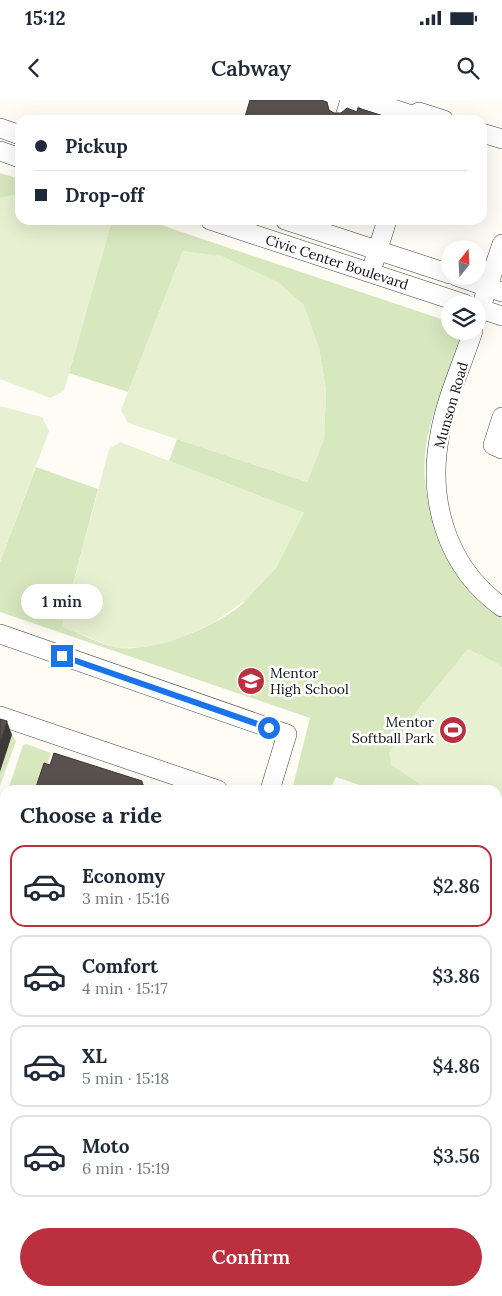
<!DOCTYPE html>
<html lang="en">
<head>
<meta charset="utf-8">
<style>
  :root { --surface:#fff; --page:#f6f6f7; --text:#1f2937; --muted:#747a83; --line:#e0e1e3; --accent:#bb2f3f }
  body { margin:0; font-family:Lora,serif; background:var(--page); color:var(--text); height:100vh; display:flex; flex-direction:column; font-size:19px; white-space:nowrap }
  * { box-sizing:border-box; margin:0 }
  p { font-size:16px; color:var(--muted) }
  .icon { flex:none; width:28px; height:28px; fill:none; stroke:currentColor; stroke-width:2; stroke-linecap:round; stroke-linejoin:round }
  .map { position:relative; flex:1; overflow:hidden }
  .panel { position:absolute; left:0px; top:685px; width:502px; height:511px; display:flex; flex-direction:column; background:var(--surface); border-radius:15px 15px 0 0; box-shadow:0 5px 20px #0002 }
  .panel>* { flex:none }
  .hud { position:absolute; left:15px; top:15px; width:472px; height:110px; border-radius:15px; box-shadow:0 5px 20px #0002; display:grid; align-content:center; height:110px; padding:0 20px; background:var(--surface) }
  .needle { width:32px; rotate:18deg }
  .buttons { position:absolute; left:441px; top:140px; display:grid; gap:10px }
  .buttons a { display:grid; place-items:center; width:45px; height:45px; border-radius:50%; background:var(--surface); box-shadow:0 5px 20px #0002; font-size:25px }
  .end { position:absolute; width:22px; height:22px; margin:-11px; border:6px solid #1a73e8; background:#fff; box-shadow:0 0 0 2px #fff }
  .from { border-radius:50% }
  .bubble { position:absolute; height:35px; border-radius:18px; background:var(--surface); box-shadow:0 5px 20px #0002; font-size:16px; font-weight:600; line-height:35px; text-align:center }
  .hud b { display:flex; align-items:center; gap:18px; height:48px; font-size:19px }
  .hud b+b { border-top:1px solid var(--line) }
  .hud i { width:12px; height:12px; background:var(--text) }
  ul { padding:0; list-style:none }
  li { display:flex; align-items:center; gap:15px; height:82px; margin:0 10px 8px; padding:0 10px; border:2px solid var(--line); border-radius:15px }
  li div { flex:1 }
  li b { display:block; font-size:19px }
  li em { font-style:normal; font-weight:600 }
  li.active { border-color:var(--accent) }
  li>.icon { width:45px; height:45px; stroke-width:1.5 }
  h2 { padding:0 20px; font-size:22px; line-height:60px }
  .cta { display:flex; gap:10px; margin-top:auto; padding:10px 20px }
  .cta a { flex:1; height:58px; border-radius:30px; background:var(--accent); color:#fff; font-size:20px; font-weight:600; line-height:58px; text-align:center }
  .status { display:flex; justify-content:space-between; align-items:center; height:35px; padding:0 25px; background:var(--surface); direction:ltr }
  .status svg { height:14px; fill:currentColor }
  header { display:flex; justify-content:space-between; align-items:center; height:65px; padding:0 20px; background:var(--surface); font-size:22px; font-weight:600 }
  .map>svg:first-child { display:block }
  .green { fill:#d7e8bf }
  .pitch { fill:#e7f0d1 }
  .water { fill:#bce2f3; stroke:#479cc7 }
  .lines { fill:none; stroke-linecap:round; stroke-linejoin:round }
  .minor-casing { stroke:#444; stroke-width:20 }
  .minor { stroke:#fff; stroke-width:19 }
  .wall { fill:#4d4643 }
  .shaded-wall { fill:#3e3937 }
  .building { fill:#59514e; stroke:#3e3937 }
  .route { stroke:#1a73e8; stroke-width:6 }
  .labels { text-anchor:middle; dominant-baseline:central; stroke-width:5; stroke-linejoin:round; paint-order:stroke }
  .street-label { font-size:14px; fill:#111; stroke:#fff }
  .poi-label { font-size:14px; fill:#111; stroke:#fff; text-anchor:start }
</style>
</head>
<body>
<div class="status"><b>15:12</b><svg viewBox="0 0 49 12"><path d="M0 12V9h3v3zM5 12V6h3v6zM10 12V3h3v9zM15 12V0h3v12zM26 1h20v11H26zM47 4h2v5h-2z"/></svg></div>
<header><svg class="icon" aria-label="back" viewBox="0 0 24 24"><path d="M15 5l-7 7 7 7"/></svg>Cabway<svg class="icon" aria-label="search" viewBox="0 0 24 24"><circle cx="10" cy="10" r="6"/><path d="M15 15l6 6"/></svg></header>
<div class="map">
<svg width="502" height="1196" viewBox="0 0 502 1196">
  <rect width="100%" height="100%" fill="#fefcf5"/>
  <g class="green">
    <path d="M 0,73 L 20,79 L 20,96 L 0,98 Z"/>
    <path d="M 112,120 L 146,120 L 450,222 L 450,231 L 464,231 C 453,263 435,303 428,335 C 418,380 430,428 454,466 C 466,485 482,506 502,518 L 502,568 L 497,563 L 392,665 L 429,690 L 374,690 L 336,677 L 330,690 L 292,690 L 310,618 L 0,512 L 0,462 L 36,367 L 98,389 L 62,526 C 79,533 97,543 115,547 C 148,555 226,524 247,499 C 269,473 285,441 304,413 L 169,361 L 177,339 L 307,382 L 324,339 L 326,290 L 319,248 L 183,151 L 128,292 L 69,273 Z"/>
    <path d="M 12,635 L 16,641 L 0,686 L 0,672 Z"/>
    <path d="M 26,644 L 51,653 L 39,690 L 8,690 L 23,645 Z"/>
    <path d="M 498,727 L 502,729 L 502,774 L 498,773 Z"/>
    <path d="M 0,1038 L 5,1040 L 5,1065 L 0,1063 Z"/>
    <path d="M 5,1078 L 5,1160 L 0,1174 L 0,1080 Z"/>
  </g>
  <g class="pitch">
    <path d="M 12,95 L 20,96 L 20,120 L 112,120 L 64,291 L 50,298 L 0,279 L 0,98 Z"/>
    <path d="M 183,151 L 222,156 L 278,182 L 304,205 L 319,248 L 326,290 L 324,339 L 307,382 L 128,323 L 121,310 Z"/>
    <path d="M 0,306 L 42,317 L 49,331 L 0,462 Z"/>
    <path d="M 120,342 L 304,413 L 277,467 L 246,500 L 211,524 L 170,542 L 144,547 L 116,548 L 62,527 L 109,349 Z"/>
    <path d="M 468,549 L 497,563 L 502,568 L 502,729 L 498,727 L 498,690 L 429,690 L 391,665 L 389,652 L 419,608 Z"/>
    <path d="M 498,884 L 502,886 L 502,1062 L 498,1075 Z"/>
    <path d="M 498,1190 L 502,1191 L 502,1196 L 435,1196 L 437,1191 Z"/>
    <path d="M 163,1191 L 393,1191 L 392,1196 L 161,1196 Z"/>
  </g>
  <path class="water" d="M 76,1191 L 117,1191 L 113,1196 L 80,1196 Z"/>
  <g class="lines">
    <g class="minor-casing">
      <g id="minor">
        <path d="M 365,0 L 418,17"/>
        <path d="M 419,12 L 444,20"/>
        <path d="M 344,20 L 350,0"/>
        <path d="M 0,28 L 20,35"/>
        <path d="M 482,33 L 502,39"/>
        <path d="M 0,51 L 20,58"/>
        <path d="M 210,120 L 465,204"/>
        <path d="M 285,120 L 450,174"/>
        <path d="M 374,162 L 387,120"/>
        <path d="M 456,176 L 502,192"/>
        <path d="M 478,208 L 502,216"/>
        <path d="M 478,216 L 502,144"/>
        <path d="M 473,231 C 462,265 446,299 440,334 C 427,399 446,467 502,507"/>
        <path d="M 502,317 L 493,345 L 502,349"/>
        <path d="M 0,534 L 287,634 L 270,690"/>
        <path d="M 0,616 L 218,690"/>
        <path d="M 498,784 L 502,786"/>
        <path d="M 0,1178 L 2,1179"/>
      </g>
    </g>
    <use href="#minor" class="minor"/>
  </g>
  <g class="wall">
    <path d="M 0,702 L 5,704 L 5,1040 L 0,1038 Z"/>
    <path d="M 15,1191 L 41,1191 L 39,1196 L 29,1196 Z"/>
  </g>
  <g class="shaded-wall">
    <path d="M 7,621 L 12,635 L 0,672 L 0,644 Z"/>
    <path d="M 142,681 L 146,690 L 140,690 Z"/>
    <path d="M 35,1191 L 41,1191 L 39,1196 L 36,1196 Z"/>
  </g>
  <g class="building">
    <path d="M 250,0 L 321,0 L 327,2 L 329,10 L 334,13 L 341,13 L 347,8 L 357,12 L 358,8 L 393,19 L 244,20 Z"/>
    <path d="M 0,619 L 7,621 L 0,644 Z"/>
    <path d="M 54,653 L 142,681 L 140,690 L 35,690 L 44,663 L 50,665 Z"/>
    <path d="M 0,702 L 5,704 L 5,1028 L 0,1026 Z"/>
    <path d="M 5,1146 L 5,1160 L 2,1155 Z"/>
    <path d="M 135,1191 L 144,1191 L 153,1194 L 152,1196 L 134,1196 Z"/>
  </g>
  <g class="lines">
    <path class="route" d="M 62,556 L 269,628"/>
  </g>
  <defs>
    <g id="school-disc" transform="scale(1.4375)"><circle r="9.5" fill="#bb2f3f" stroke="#fff"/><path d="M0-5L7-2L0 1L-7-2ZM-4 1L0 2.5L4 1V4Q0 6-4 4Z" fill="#fff"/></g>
    <g id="stadium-disc" transform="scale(1.4375)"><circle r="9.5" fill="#bb2f3f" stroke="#fff"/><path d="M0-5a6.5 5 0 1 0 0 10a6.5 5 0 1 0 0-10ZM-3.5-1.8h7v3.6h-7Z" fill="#fff"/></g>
  </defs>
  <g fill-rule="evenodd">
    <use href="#school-disc" x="251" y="581"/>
    <use href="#stadium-disc" x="453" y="630"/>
  </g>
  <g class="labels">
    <g class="street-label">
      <text transform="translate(337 162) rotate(18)">Civic Center Boulevard</text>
      <text transform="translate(451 305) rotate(-74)">Munson Road</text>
    </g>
    <g class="poi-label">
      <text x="270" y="573">Mentor<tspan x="270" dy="16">High School</tspan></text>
      <text x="434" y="622" text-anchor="end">Mentor<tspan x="434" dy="16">Softball Park</tspan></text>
    </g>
  </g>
</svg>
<div class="buttons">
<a><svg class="needle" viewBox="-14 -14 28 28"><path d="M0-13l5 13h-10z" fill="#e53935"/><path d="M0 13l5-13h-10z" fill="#747a83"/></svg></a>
<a><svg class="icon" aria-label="layers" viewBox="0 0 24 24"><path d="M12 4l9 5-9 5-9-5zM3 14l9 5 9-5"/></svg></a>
</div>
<i class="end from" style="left:269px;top:628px"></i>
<i class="end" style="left:62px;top:556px"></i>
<div class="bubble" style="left:21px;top:484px;width:82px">1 min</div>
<div class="hud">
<b><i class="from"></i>Pickup</b>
<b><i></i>Drop-off</b>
</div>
<section class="panel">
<h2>Choose a ride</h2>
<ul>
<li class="active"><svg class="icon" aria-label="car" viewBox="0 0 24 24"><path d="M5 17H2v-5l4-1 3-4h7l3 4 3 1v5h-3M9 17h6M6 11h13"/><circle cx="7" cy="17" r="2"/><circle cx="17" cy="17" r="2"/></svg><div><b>Economy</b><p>3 min · 15:16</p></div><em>$2.86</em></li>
<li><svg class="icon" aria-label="car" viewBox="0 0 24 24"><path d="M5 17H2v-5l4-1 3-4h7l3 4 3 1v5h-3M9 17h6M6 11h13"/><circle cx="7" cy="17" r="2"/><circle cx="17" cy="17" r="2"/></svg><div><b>Comfort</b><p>4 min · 15:17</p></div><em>$3.86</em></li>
<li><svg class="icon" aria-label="car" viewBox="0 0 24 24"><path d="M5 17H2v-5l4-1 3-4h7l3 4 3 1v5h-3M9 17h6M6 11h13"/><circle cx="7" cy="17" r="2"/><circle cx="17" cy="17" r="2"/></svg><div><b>XL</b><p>5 min · 15:18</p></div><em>$4.86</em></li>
<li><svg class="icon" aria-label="car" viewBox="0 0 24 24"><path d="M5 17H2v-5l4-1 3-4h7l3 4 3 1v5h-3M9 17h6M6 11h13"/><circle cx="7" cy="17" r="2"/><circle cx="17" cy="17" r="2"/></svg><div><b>Moto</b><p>6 min · 15:19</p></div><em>$3.56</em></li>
</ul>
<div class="cta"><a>Confirm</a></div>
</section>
</div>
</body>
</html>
